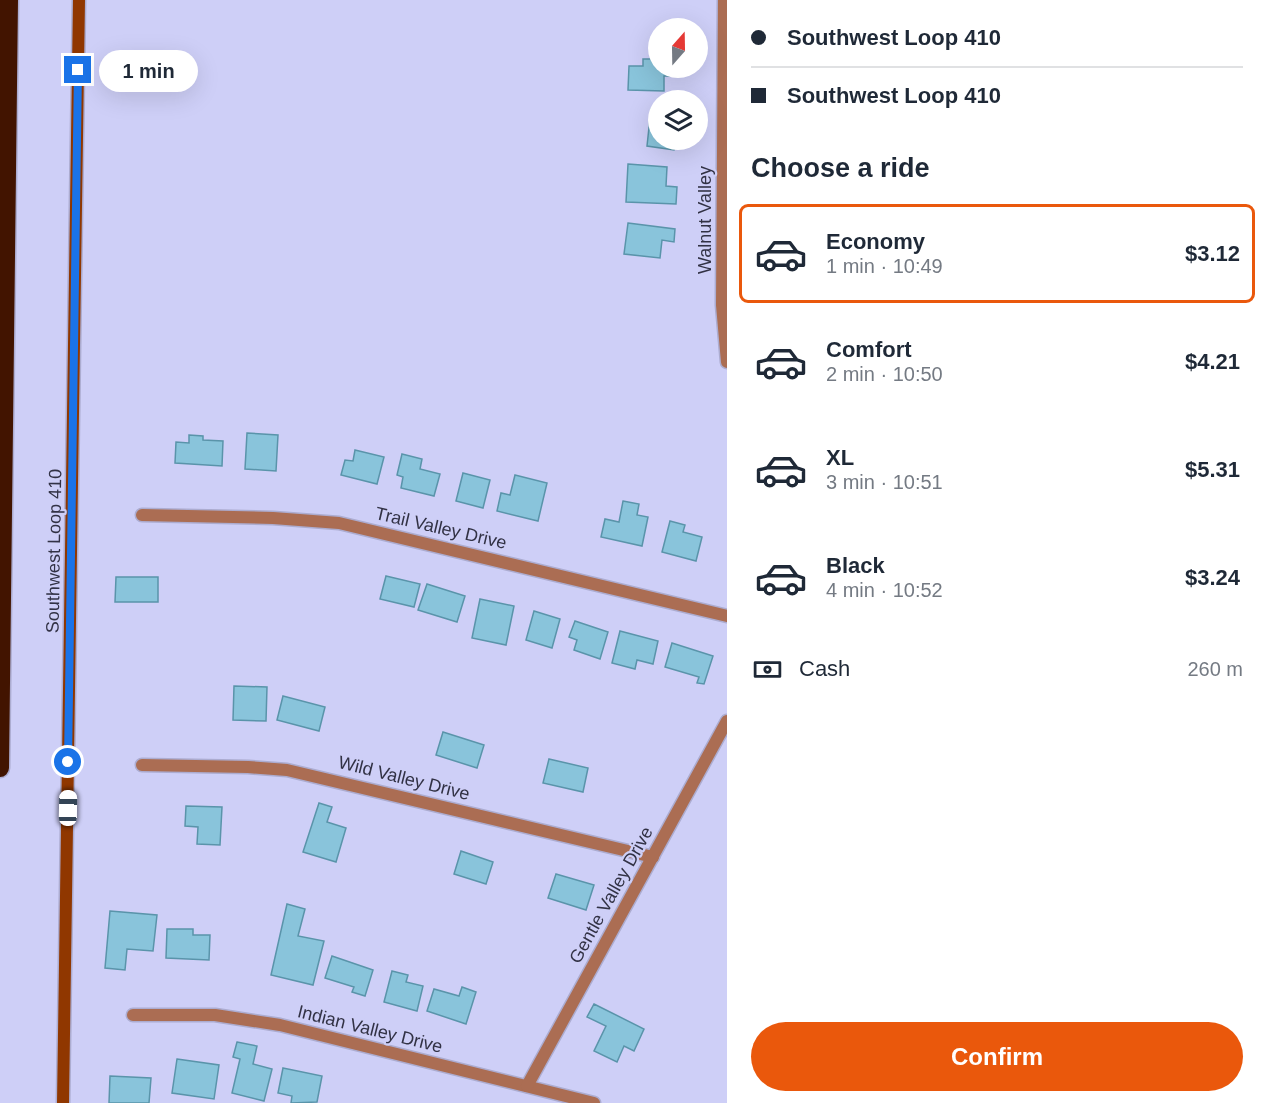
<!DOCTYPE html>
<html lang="en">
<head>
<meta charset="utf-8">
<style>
  :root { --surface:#fff; --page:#f2f2f3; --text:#1f2937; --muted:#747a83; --line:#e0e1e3; --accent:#ea580c }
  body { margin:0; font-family:Arial,sans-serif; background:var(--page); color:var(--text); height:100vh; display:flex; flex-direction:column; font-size:22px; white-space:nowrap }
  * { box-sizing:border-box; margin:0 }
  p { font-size:20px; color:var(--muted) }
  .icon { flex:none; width:33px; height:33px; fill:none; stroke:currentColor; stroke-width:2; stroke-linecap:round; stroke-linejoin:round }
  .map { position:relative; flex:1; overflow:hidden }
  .details { display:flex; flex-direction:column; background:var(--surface); width:540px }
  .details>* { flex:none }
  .guide { display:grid; align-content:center; height:132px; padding:0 24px; background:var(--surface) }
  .needle { width:39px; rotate:20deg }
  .buttons { position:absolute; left:648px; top:18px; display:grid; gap:12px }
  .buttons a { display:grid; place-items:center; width:60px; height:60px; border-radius:50%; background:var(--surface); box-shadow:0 6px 24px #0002; font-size:30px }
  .end { position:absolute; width:27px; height:27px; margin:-14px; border:8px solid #1a73e8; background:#fff; box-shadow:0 0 0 3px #fff }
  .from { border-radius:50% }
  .bubble { position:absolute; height:42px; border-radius:21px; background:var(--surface); box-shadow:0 6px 24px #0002; font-size:20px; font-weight:700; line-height:42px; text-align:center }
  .car { position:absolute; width:18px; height:36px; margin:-18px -9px; border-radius:8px; box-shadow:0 0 4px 2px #0007; background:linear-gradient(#fff 24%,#345 0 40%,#fff 0 76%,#345 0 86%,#fff 0) }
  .guide b { display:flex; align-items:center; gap:21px; height:57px; font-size:22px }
  .guide b+b { border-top:2px solid var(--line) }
  .guide i { width:15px; height:15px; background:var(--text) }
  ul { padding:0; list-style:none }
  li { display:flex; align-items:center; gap:18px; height:99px; margin:0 12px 9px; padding:0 12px; border:3px solid transparent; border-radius:9px }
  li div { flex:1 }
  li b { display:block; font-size:22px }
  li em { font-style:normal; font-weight:700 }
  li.selected { border-color:var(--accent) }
  li>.icon { width:54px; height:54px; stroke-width:1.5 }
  h2 { padding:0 24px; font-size:27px; line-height:72px }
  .pay { display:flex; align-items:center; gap:15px; height:66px; padding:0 24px; font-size:22px }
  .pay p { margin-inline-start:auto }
  .button { display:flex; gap:12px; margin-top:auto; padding:12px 24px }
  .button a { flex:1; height:69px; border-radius:36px; background:var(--accent); color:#fff; font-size:24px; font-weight:700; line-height:69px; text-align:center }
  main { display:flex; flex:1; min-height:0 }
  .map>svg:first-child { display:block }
  .building { fill:#89c4db; stroke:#5a94aa; stroke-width:1.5 }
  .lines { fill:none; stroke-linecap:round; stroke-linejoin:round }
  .minor-casing { stroke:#acacd0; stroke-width:15 }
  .secondary-casing { stroke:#acacd0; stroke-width:15 }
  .motorway-casing { stroke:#acacd0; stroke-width:21 }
  .minor { stroke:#ab6d53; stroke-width:12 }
  .secondary { stroke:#903700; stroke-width:12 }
  .motorway { stroke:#421400; stroke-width:18 }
  .route { stroke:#1a73e8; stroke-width:8 }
  .labels { text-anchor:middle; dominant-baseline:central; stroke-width:4.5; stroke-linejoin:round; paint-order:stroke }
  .street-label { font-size:18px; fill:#323245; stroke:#cecff7 }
</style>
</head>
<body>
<main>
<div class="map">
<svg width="727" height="1103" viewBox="0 0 727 1103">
  <rect width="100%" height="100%" fill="#cecff7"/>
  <g class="building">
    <path d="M 643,59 L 658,59 L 658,68 L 673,68 L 673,76 L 664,76 L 664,91 L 628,90 L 629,66 L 643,66 Z"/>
    <path d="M 651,109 L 658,110 L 658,140 L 676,140 L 674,150 L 647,146 Z"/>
    <path d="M 628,164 L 667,167 L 666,186 L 677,187 L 676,204 L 626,202 Z"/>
    <path d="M 628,223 L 675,229 L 674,242 L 662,240 L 660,258 L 624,254 Z"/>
    <path d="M 247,433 L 278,435 L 276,471 L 245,469 Z"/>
    <path d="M 189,435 L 203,436 L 203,440 L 223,441 L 222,466 L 175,463 L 176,442 L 189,443 Z"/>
    <path d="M 355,450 L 384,457 L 377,484 L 341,475 L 345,460 L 353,461 Z"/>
    <path d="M 402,454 L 422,459 L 420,469 L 440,474 L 434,496 L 401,488 L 403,477 L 397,475 Z"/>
    <path d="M 463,473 L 490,480 L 483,508 L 456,501 Z"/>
    <path d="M 515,475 L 547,483 L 538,521 L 497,511 L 501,493 L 510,495 Z"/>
    <path d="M 623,501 L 639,504 L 637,515 L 648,517 L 642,546 L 601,537 L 605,519 L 619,522 Z"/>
    <path d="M 670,521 L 685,525 L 683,532 L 702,537 L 696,561 L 662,552 Z"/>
    <path d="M 386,576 L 420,584 L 414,607 L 380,599 Z"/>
    <path d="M 116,577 L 158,577 L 158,602 L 115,602 Z"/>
    <path d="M 427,584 L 465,596 L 457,622 L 418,610 Z"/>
    <path d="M 480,599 L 514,606 L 506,645 L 472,638 Z"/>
    <path d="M 534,611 L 560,619 L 552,648 L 526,640 Z"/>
    <path d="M 575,621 L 608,632 L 600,659 L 574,650 L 577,640 L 569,637 Z"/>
    <path d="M 620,631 L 658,641 L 653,664 L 637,660 L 635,669 L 612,663 Z"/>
    <path d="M 672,643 L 713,656 L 704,684 L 697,683 L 699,677 L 665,667 Z"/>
    <path d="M 234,686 L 267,687 L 266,721 L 233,720 Z"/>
    <path d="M 283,696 L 325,707 L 319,731 L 277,720 Z"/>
    <path d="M 443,732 L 484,745 L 477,768 L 436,755 Z"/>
    <path d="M 549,759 L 588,768 L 583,792 L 543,783 Z"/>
    <path d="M 319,803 L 332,807 L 327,822 L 346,828 L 336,862 L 303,852 Z"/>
    <path d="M 186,806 L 222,807 L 220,845 L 197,844 L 198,827 L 185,826 Z"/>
    <path d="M 461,851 L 493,862 L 486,884 L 454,874 Z"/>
    <path d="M 556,874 L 594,885 L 586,910 L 548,898 Z"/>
    <path d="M 287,904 L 305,909 L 298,936 L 324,941 L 313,985 L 271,975 Z"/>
    <path d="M 110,911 L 157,915 L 153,951 L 127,949 L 125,970 L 105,968 Z"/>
    <path d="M 167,929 L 193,929 L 193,935 L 210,935 L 209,960 L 166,958 Z"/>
    <path d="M 332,956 L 373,970 L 365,996 L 352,992 L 354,987 L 325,978 Z"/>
    <path d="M 392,971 L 408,975 L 406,982 L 423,986 L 417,1011 L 384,1002 Z"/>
    <path d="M 462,987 L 476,992 L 466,1024 L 427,1011 L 434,989 L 459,996 Z"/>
    <path d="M 594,1004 L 644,1029 L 634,1051 L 624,1046 L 617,1062 L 594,1051 L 606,1026 L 587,1017 Z"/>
    <path d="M 237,1042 L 257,1046 L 253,1064 L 272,1069 L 264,1101 L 232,1093 L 240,1059 L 233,1057 Z"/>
    <path d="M 177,1059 L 219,1065 L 214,1099 L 172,1093 Z"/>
    <path d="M 283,1068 L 322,1076 L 317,1102 L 291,1103 L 292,1096 L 278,1093 Z"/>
    <path d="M 110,1076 L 151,1078 L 149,1103 L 109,1103 Z"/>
  </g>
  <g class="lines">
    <g class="minor-casing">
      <g id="minor">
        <path d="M 724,0 L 722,305 L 727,362"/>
        <path d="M 142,515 L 273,518 L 339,523 L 727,616"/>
        <path d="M 142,765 L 248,767 L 287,770 L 653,857"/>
        <path d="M 133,1015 L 215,1015 L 280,1025 L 594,1103"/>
        <path d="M 527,1086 L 727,721"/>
      </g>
    </g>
    <g class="secondary-casing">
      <path id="secondary" d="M 63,1103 L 79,0"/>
    </g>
    <g class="motorway-casing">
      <path id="motorway" d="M 0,768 L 9,0"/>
    </g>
    <use href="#minor" class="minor"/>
    <use href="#secondary" class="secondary"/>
    <use href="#motorway" class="motorway"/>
  </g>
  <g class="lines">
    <path class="route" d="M 68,762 L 78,70"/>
  </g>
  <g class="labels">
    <g class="street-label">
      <text transform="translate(705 220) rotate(-90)">Walnut Valley</text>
      <text transform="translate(441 528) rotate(13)">Trail Valley Drive</text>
      <text transform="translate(54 551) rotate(-89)">Southwest Loop 410</text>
      <text transform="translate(404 778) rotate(14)">Wild Valley Drive</text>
      <text transform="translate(611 895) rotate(-61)">Gentle Valley Drive</text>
      <text transform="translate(370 1029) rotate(14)">Indian Valley Drive</text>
    </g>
  </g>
</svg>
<div class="buttons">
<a><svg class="needle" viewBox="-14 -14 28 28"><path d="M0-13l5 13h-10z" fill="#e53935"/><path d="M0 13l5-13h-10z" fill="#747a83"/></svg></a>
<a><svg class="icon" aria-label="layers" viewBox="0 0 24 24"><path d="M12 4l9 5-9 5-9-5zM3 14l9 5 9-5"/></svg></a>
</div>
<i class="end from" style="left:68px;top:762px"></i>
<i class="end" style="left:78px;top:70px"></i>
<div class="bubble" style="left:99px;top:50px;width:99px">1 min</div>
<i class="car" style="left:68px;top:808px;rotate:1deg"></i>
</div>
<section class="details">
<div class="guide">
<b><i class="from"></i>Southwest Loop 410</b>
<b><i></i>Southwest Loop 410</b>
</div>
<h2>Choose a ride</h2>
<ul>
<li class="selected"><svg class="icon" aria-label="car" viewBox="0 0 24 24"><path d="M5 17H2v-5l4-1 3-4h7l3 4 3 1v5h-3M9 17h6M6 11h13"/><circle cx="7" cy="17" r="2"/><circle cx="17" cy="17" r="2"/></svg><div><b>Economy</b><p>1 min · 10:49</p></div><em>$3.12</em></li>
<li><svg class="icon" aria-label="car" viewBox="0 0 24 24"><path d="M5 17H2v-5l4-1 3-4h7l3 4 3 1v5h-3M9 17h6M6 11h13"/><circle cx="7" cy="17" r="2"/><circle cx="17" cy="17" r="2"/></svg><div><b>Comfort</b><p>2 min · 10:50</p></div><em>$4.21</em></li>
<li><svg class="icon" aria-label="car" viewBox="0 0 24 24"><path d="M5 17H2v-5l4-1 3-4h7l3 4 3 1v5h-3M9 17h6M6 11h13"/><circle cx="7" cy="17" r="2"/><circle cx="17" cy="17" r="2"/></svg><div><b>XL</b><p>3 min · 10:51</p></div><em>$5.31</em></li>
<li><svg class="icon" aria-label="car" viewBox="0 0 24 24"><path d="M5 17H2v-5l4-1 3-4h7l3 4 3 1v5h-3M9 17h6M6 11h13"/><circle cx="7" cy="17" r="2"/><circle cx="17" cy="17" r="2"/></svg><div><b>Black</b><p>4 min · 10:52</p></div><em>$3.24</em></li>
</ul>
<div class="pay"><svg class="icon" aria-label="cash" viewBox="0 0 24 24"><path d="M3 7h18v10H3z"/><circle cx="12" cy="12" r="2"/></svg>Cash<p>260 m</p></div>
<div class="button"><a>Confirm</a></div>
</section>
</main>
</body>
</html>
